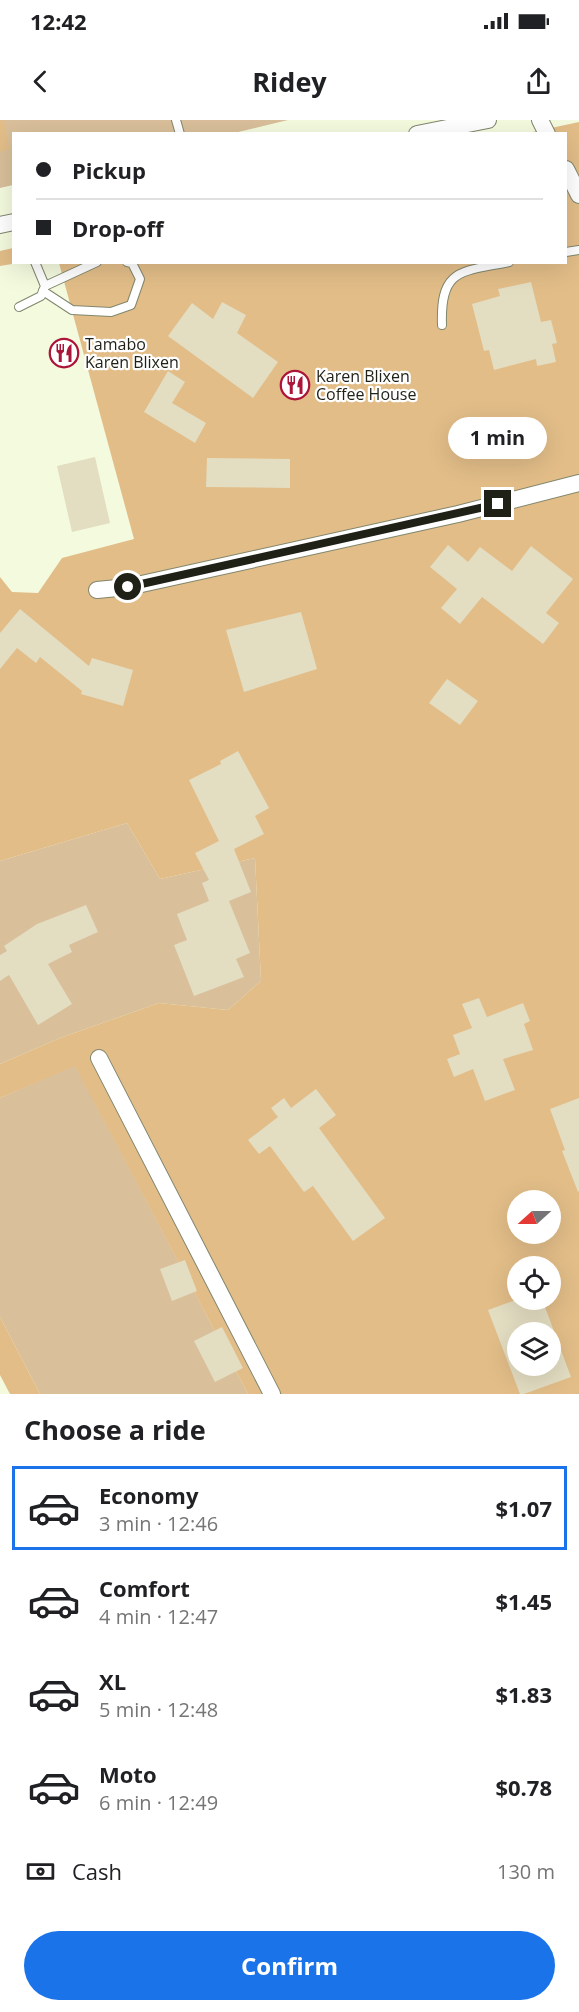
<!DOCTYPE html>
<html lang="en">
<head>
<meta charset="utf-8">
<style>
  :root { --surface:#fff; --page:#f2f2f2; --text:#202124; --muted:#757577; --line:#e0e0e0; --accent:#1a73e8 }
  body { margin:0; font-family:"Open Sans",sans-serif; background:var(--page); color:var(--text); height:100vh; display:flex; flex-direction:column; font-size:22px; white-space:nowrap }
  * { box-sizing:border-box; margin:0 }
  p { font-size:20px; color:var(--muted) }
  .icon { flex:none; width:33px; height:33px; fill:none; stroke:currentColor; stroke-width:2; stroke-linecap:round; stroke-linejoin:round }
  .map { position:relative; height:1274px; overflow:hidden }
  .panel { display:flex; flex-direction:column; background:var(--surface); flex:1 }
  .panel>* { flex:none }
  .guide { position:absolute; left:12px; top:12px; width:555px; height:132px; border-radius:0px; box-shadow:0 6px 24px #0002; display:grid; align-content:center; height:132px; padding:0 24px; background:var(--surface) }
  .needle { width:39px; rotate:249deg }
  .controls { position:absolute; left:507px; top:1070px; display:grid; gap:12px }
  .controls a { display:grid; place-items:center; width:54px; height:54px; border-radius:50%; background:var(--surface); box-shadow:0 6px 24px #0002; font-size:30px }
  .end { position:absolute; width:27px; height:27px; margin:-14px; border:8px solid #1f2117; background:#fff; box-shadow:0 0 0 3px #fff }
  .from { border-radius:50% }
  .bubble { position:absolute; height:42px; border-radius:21px; background:var(--surface); box-shadow:0 6px 24px #0002; font-size:20px; font-weight:700; line-height:42px; text-align:center }
  .guide b { display:flex; align-items:center; gap:21px; height:57px; font-size:22px }
  .guide b+b { border-top:2px solid var(--line) }
  .guide i { width:15px; height:15px; background:var(--text) }
  ul { padding:0; list-style:none }
  li { display:flex; align-items:center; gap:18px; height:84px; margin:0 12px 9px; padding:0 12px; border:3px solid transparent; border-radius:0px }
  li div { flex:1 }
  li b { display:block; font-size:22px }
  li em { font-style:normal; font-weight:700 }
  li.active { border-color:var(--accent) }
  li>.icon { width:54px; height:54px; stroke-width:1.5 }
  h2 { padding:0 24px; font-size:27px; line-height:72px }
  .pay { display:flex; align-items:center; gap:15px; height:66px; padding:0 24px; font-size:22px }
  .pay p { margin-inline-start:auto }
  .button { display:flex; gap:12px; margin-top:auto; padding:12px 24px }
  .button a { flex:1; height:69px; border-radius:36px; background:var(--accent); color:#fff; font-size:24px; font-weight:700; line-height:69px; text-align:center }
  .status { display:flex; justify-content:space-between; align-items:center; height:42px; padding:0 30px; background:var(--surface); direction:ltr }
  .status svg { height:16px; fill:currentColor }
  header { display:flex; justify-content:space-between; align-items:center; height:78px; padding:0 24px; background:var(--surface); font-size:27px; font-weight:700 }
  .map>svg:first-child { display:block }
  .green { fill:#d9bf9a }
  .forest { fill:#e2bd88; fill-rule:evenodd }
  .building { fill:#e3ddc2; fill-rule:evenodd }
  .lines { fill:none; stroke-linecap:round; stroke-linejoin:round }
  .service-casing { stroke:#81866d; stroke-width:10 }
  .minor-casing { stroke:#81866d; stroke-width:18 }
  .service { stroke:#fff; stroke-width:8 }
  .minor { stroke:#fff; stroke-width:16 }
  .route { stroke:#1f2117; stroke-width:8 }
  .labels { text-anchor:middle; dominant-baseline:central; stroke-width:4.5; stroke-linejoin:round; paint-order:stroke }
  .poi-label { font-size:16px; fill:#1f2117; stroke:#fff; text-anchor:start }
</style>
</head>
<body>
<div class="status"><b>12:42</b><svg viewBox="0 0 49 12"><path d="M0 12V9h3v3zM5 12V6h3v6zM10 12V3h3v9zM15 12V0h3v12zM26 1h20v11H26zM47 4h2v5h-2z"/></svg></div>
<header><svg class="icon" aria-label="back" viewBox="0 0 24 24"><path d="M15 5l-7 7 7 7"/></svg>Ridey<svg class="icon" aria-label="share" viewBox="0 0 24 24"><path d="M12 15V3M7 8l5-5 5 5M5 13v7h14v-7"/></svg></header>
<div class="map">
<svg width="579" height="1274" viewBox="0 0 579 1274">
  <rect width="100%" height="100%" fill="#f4fade"/>
  <g class="green">
    <path d="M 0,0 L 288,0 L 230,14 L 14,14 L 13,65 L 0,68 Z"/>
    <path d="M 127,703 L 160,759 L 255,738 L 261,861 L 228,890 L 159,883 L 60,918 L 0,944 L 0,741 Z"/>
    <path d="M 75,945 L 248,1274 L 40,1274 L 0,1197 L 0,978 Z"/>
  </g>
  <g class="forest">
    <path d="M 0,0 L 4,0 L 9,29 L 0,32 Z"/>
    <path d="M 579,2 L 579,1274 L 248,1274 L 75,946 L 0,978 L 0,944 L 60,918 L 159,883 L 228,890 L 261,861 L 255,738 L 160,759 L 127,703 L 0,741 L 0,457 L 12,472 L 38,473 L 62,438 L 134,419 L 59,143 L 566,142 L 566,14 L 528,13 ZM 518,1080 L 550,1080 L 550,1113 L 518,1113 ZM 518,1146 L 550,1146 L 550,1179 L 518,1179 ZM 518,1212 L 550,1212 L 550,1245 L 518,1245 Z"/>
    <path d="M 13,128 L 14,142 L 18,143 L 0,146 L 0,131 Z"/>
    <path d="M 0,1197 L 40,1274 L 10,1274 L 0,1255 Z"/>
  </g>
  <g class="building">
    <path d="M 531,162 L 541,202 L 551,200 L 557,223 L 552,224 L 556,242 L 537,246 L 536,239 L 494,250 L 489,230 L 484,231 L 472,184 L 500,176 L 498,169 Z"/>
    <path d="M 222,182 L 246,195 L 237,213 L 278,242 L 253,278 L 168,216 L 192,183 L 213,199 Z"/>
    <path d="M 168,251 L 185,262 L 172,283 L 206,303 L 195,323 L 144,292 Z"/>
    <path d="M 95,337 L 110,403 L 72,412 L 57,346 Z"/>
    <path d="M 207,338 L 290,339 L 290,368 L 206,367 Z"/>
    <path d="M 448,425 L 468,442 L 480,427 L 512,451 L 531,426 L 573,459 L 546,493 L 559,503 L 543,524 L 482,477 L 460,504 L 441,488 L 457,469 L 430,447 Z"/>
    <path d="M 20,489 L 89,546 L 92,538 L 133,550 L 123,586 L 81,574 L 82,571 L 40,537 L 36,543 L 17,528 L 0,549 L 0,513 Z"/>
    <path d="M 301,492 L 317,549 L 244,572 L 226,510 Z"/>
    <path d="M 447,559 L 478,581 L 460,605 L 429,583 Z"/>
    <path d="M 238,631 L 269,688 L 255,696 L 264,714 L 234,729 L 251,772 L 229,781 L 250,833 L 236,839 L 244,857 L 194,876 L 174,825 L 187,820 L 177,794 L 209,781 L 202,763 L 209,760 L 195,733 L 219,721 L 189,660 L 221,644 L 220,641 Z"/>
    <path d="M 86,785 L 98,812 L 69,825 L 72,832 L 48,844 L 72,884 L 38,905 L 9,855 L 0,861 L 0,835 L 7,831 L 4,826 L 37,804 Z"/>
    <path d="M 479,878 L 487,897 L 523,883 L 530,901 L 524,904 L 533,930 L 503,939 L 515,970 L 485,981 L 473,949 L 454,957 L 447,939 L 460,934 L 453,915 L 472,908 L 462,884 Z"/>
    <path d="M 316,969 L 336,995 L 319,1008 L 385,1098 L 353,1121 L 313,1066 L 304,1072 L 270,1026 L 259,1034 L 248,1020 L 278,997 L 271,988 L 284,978 L 291,988 Z"/>
    <path d="M 579,978 L 579,1071 L 578,1072 L 562,1031 L 565,1030 L 550,989 Z"/>
    <path d="M 185,1140 L 197,1171 L 172,1181 L 160,1149 Z"/>
    <path d="M 518,1179 L 542,1179 L 571,1257 L 524,1274 L 520,1274 L 488,1190 ZM 518,1212 L 550,1212 L 550,1245 L 518,1245 Z"/>
    <path d="M 222,1207 L 243,1248 L 215,1262 L 194,1221 Z"/>
  </g>
  <g class="lines">
    <g class="service-casing">
      <g id="service">
        <path d="M 176,0 L 180,14"/>
        <path d="M 566,132 L 579,130"/>
        <path d="M 45,166 L 97,142"/>
        <path d="M 43,171 L 72,190 L 111,192 L 131,185 L 140,159 L 132,143 L 127,142"/>
        <path d="M 19,187 L 41,176 L 45,166 L 35,142"/>
        <path d="M 442,205 C 440,148 461,152 509,142"/>
      </g>
    </g>
    <g class="minor-casing">
      <g id="minor">
        <path d="M 540,0 L 547,14"/>
        <path d="M 417,14 L 488,0"/>
        <path d="M 566,49 L 579,75"/>
        <path d="M 0,105 L 14,102"/>
        <path d="M 97,470 L 128,467 L 458,394 L 579,363"/>
        <path d="M 99,938 L 272,1274"/>
      </g>
    </g>
    <use href="#service" class="service"/>
    <use href="#minor" class="minor"/>
  </g>
  <g class="lines">
    <path class="route" d="M 128,467 L 498,384"/>
  </g>
  <defs>
    <g id="restaurant-ring" transform="scale(1.5)"><circle r="9.5" fill="#fff" stroke="#ab1539" stroke-width="1.5"/><path d="M-5-6h1v4h1v-4h1v4h1v-4h1v5L-1.5 .5V6h-2V.5L-5-1ZM5-6V6H3V1.5H1.5Q1.5-4 5-6Z" fill="#ab1539"/></g>
  </defs>
  <g fill-rule="evenodd">
    <use href="#restaurant-ring" x="64" y="233"/>
    <use href="#restaurant-ring" x="295" y="265"/>
  </g>
  <g class="labels">
    <g class="poi-label">
      <text x="85" y="224">Tamabo<tspan x="85" dy="18">Karen Blixen</tspan></text>
      <text x="316" y="256">Karen Blixen<tspan x="316" dy="18">Coffee House</tspan></text>
    </g>
  </g>
</svg>
<div class="controls">
<a><svg class="needle" viewBox="-14 -14 28 28"><path d="M0-13l5 13h-10z" fill="#e53935"/><path d="M0 13l5-13h-10z" fill="#757577"/></svg></a>
<a><svg class="icon" aria-label="locate" viewBox="0 0 24 24"><circle cx="12" cy="12" r="6"/><path d="M12 2v4M12 18v4M2 12h4M18 12h4"/></svg></a>
<a><svg class="icon" aria-label="layers" viewBox="0 0 24 24"><path d="M12 4l9 5-9 5-9-5zM3 14l9 5 9-5"/></svg></a>
</div>
<i class="end from" style="left:128px;top:467px"></i>
<i class="end" style="left:498px;top:384px"></i>
<div class="bubble" style="left:448px;top:297px;width:99px">1 min</div>
<div class="guide">
<b><i class="from"></i>Pickup</b>
<b><i></i>Drop-off</b>
</div>
</div>
<section class="panel">
<h2>Choose a ride</h2>
<ul>
<li class="active"><svg class="icon" aria-label="car" viewBox="0 0 24 24"><path d="M5 17H2v-5l4-1 3-4h7l3 4 3 1v5h-3M9 17h6M6 11h13"/><circle cx="7" cy="17" r="2"/><circle cx="17" cy="17" r="2"/></svg><div><b>Economy</b><p>3 min · 12:46</p></div><em>$1.07</em></li>
<li><svg class="icon" aria-label="car" viewBox="0 0 24 24"><path d="M5 17H2v-5l4-1 3-4h7l3 4 3 1v5h-3M9 17h6M6 11h13"/><circle cx="7" cy="17" r="2"/><circle cx="17" cy="17" r="2"/></svg><div><b>Comfort</b><p>4 min · 12:47</p></div><em>$1.45</em></li>
<li><svg class="icon" aria-label="car" viewBox="0 0 24 24"><path d="M5 17H2v-5l4-1 3-4h7l3 4 3 1v5h-3M9 17h6M6 11h13"/><circle cx="7" cy="17" r="2"/><circle cx="17" cy="17" r="2"/></svg><div><b>XL</b><p>5 min · 12:48</p></div><em>$1.83</em></li>
<li><svg class="icon" aria-label="car" viewBox="0 0 24 24"><path d="M5 17H2v-5l4-1 3-4h7l3 4 3 1v5h-3M9 17h6M6 11h13"/><circle cx="7" cy="17" r="2"/><circle cx="17" cy="17" r="2"/></svg><div><b>Moto</b><p>6 min · 12:49</p></div><em>$0.78</em></li>
</ul>
<div class="pay"><svg class="icon" aria-label="cash" viewBox="0 0 24 24"><path d="M3 7h18v10H3z"/><circle cx="12" cy="12" r="2"/></svg>Cash<p>130 m</p></div>
<div class="button"><a>Confirm</a></div>
</section>
</body>
</html>
